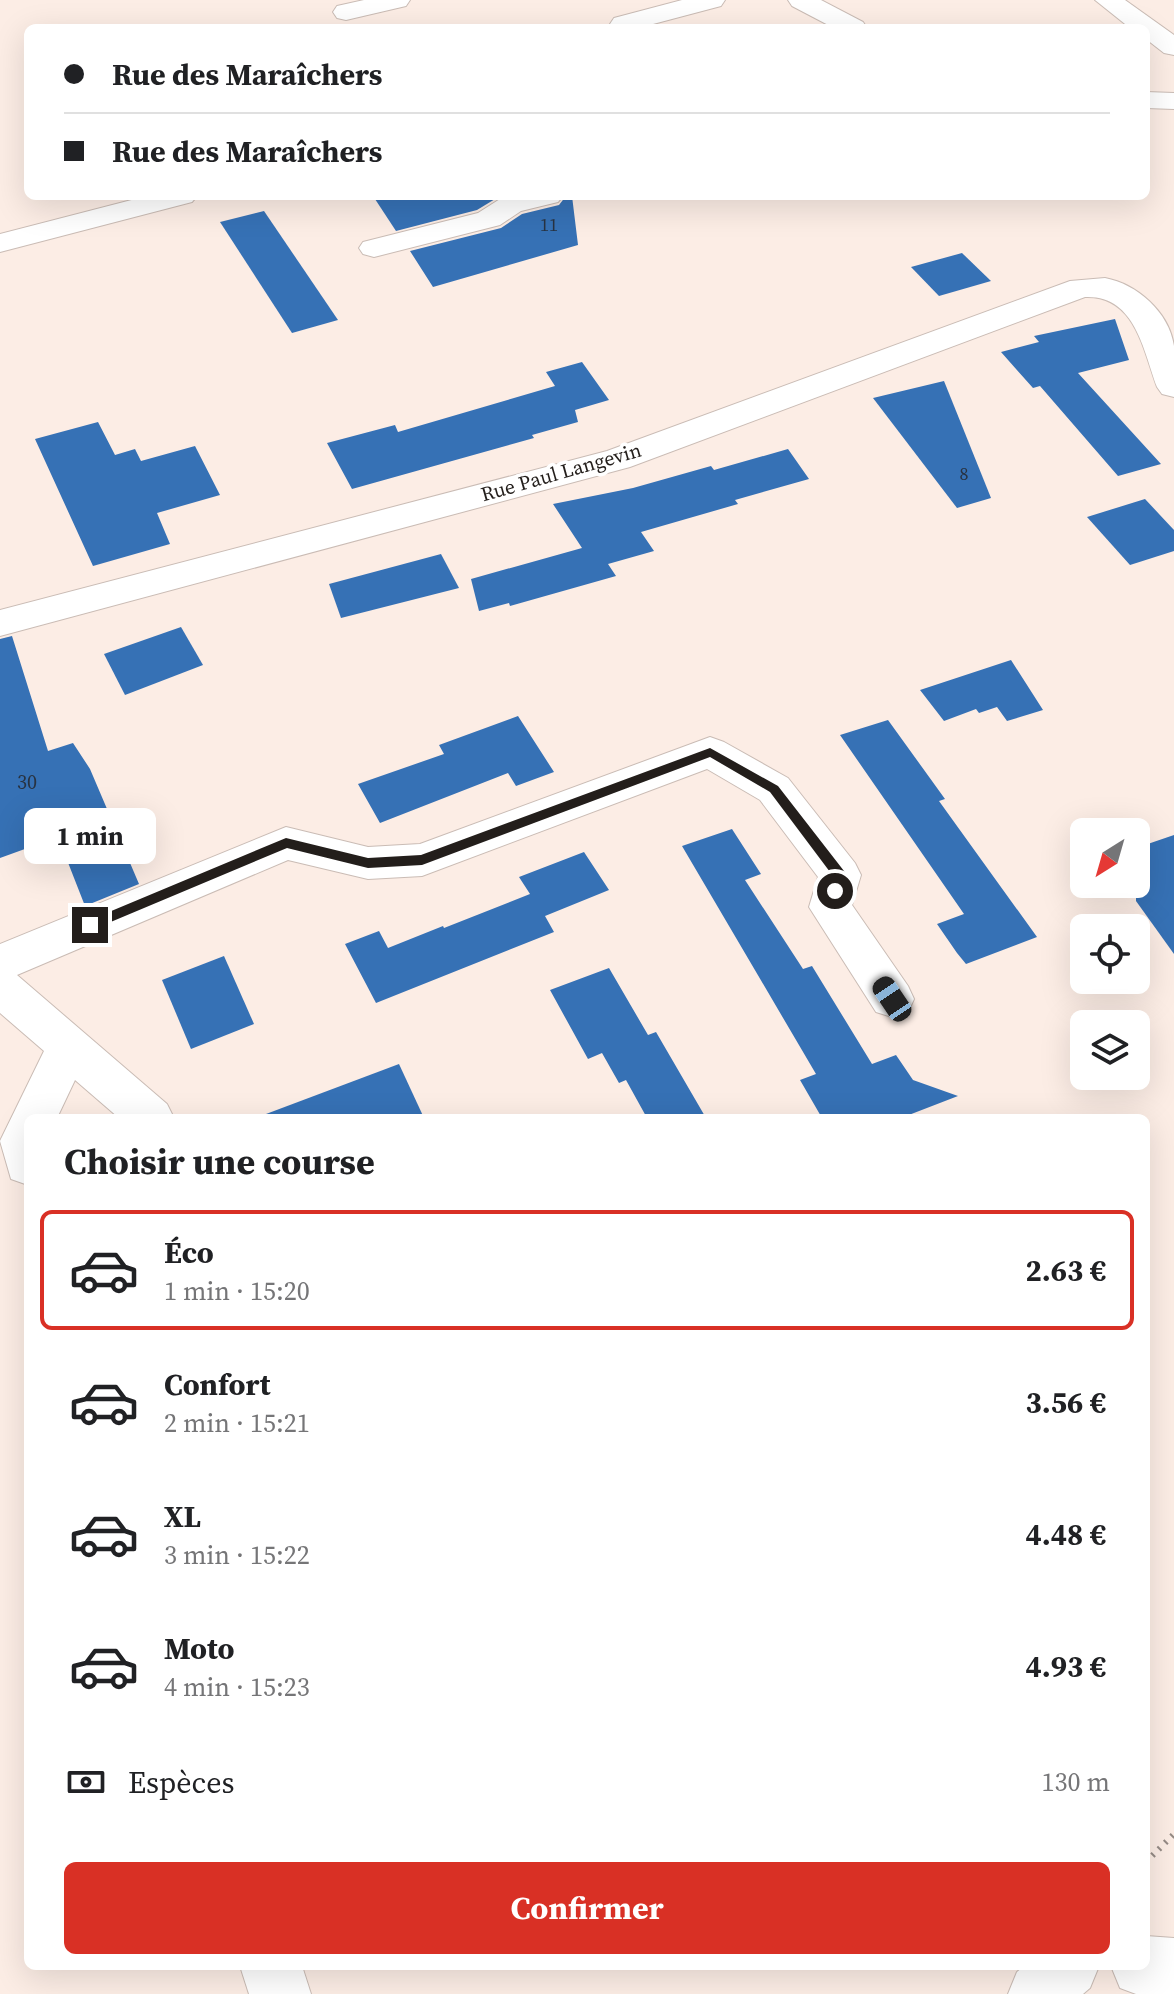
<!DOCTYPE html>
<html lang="fr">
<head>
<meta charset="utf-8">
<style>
  :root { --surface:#fff; --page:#f2f2f2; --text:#202124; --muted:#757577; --line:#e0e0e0; --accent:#d93025 }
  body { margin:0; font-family:"Source Serif 4",serif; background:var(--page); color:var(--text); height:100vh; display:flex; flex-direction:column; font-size:30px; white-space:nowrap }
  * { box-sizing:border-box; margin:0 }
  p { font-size:26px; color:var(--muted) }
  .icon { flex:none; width:44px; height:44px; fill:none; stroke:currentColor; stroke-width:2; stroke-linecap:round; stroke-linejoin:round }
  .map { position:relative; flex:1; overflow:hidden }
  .details { position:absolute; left:24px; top:1114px; width:1126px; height:856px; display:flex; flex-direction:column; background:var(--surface); border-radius:12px; box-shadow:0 8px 32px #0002 }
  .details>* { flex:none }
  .top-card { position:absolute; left:24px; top:24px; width:1126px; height:176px; border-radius:12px; box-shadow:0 8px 32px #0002; display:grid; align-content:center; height:176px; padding:0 40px; background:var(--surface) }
  .needle { width:52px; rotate:217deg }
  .tools { position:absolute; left:1070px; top:818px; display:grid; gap:16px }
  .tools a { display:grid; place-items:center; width:80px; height:80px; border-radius:12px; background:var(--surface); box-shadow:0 8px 32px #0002; font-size:40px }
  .end { position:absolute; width:36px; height:36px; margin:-18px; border:10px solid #231e1b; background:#fff; box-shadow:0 0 0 4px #fff }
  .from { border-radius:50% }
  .bubble { position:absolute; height:56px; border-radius:12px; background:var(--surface); box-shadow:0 8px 32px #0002; font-size:26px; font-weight:700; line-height:56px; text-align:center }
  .car { position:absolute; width:24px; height:48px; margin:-24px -12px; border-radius:10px; box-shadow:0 0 6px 2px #0007; background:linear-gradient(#222 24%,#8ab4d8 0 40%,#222 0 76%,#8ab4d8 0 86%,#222 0) }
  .top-card b { display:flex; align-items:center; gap:28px; height:76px; font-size:30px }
  .top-card b+b { border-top:2px solid var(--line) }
  .top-card i { width:20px; height:20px; background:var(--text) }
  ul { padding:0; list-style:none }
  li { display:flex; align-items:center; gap:24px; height:120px; margin:0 16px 12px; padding:0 24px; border:4px solid transparent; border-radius:12px }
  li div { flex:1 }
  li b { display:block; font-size:30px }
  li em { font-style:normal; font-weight:700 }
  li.current { border-color:var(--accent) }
  li>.icon { width:72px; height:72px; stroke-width:1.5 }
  h2 { padding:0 40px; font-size:36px; line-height:96px }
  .pay { display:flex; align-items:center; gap:20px; height:88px; padding:0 40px; font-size:30px }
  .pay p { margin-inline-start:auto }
  .primary-button { display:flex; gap:16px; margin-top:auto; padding:16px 40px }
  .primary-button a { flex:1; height:92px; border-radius:12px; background:var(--accent); color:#fff; font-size:32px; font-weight:700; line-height:92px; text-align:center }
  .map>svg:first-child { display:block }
  .building { fill:#3671b5 }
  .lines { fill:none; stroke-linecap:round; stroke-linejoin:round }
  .minor-casing { stroke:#cabcb5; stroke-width:2 }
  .path { stroke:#958b85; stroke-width:6; stroke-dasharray:2 7; stroke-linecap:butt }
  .minor { fill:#fff; fill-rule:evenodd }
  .route { fill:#231e1b }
  .labels { text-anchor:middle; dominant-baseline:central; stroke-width:7; stroke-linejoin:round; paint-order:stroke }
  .far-number-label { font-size:18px; fill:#283342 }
  .far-street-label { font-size:20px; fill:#231e1b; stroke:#fff }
  .number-label { font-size:20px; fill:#283342 }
</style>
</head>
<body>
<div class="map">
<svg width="1174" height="1994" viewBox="0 0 1174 1994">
  <rect width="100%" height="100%" fill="#fcede5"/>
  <g class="building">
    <path d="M 373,196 L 500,196 L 477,210 L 396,231 Z"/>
    <path d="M 566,196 L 572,196 L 578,245 L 433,287 L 410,251 L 501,228 L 522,214 L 559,205 Z"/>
    <path d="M 264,211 L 338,320 L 292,333 L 220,222 Z"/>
    <path d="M 962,253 L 991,281 L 939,296 L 911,267 Z"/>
    <path d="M 1115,319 L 1129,360 L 1078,373 L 1161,464 L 1118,476 L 1040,386 L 1033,388 L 1001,352 L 1039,342 L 1034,336 Z"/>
    <path d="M 582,362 L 609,400 L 575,410 L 578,422 L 532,435 L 534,438 L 352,489 L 327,443 L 395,425 L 398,432 L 555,386 L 546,372 Z"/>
    <path d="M 944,381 L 991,498 L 957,508 L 873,398 Z"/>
    <path d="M 98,422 L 115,455 L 135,449 L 141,461 L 195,446 L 220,495 L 157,513 L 170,544 L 93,566 L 35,439 Z"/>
    <path d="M 788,449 L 809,479 L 735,500 L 738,504 L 641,532 L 654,551 L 608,564 L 616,576 L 510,606 L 509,603 L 479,611 L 471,579 L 582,548 L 553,504 L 633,488 L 711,466 L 714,470 Z"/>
    <path d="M 1145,499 L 1174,530 L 1174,551 L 1130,565 L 1087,517 Z"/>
    <path d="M 441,554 L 459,588 L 341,618 L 329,584 Z"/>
    <path d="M 181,627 L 203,665 L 125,695 L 104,654 Z"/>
    <path d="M 12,636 L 48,751 L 73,743 L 90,769 L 139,884 L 85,906 L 58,837 L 0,858 L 0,639 Z"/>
    <path d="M 1011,660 L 1043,710 L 1007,721 L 997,707 L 979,713 L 976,709 L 944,721 L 920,690 Z"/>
    <path d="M 518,716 L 554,772 L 516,786 L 508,773 L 380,823 L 358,784 L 444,754 L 439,745 Z"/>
    <path d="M 888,720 L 945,799 L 939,801 L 1037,937 L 966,964 L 957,953 L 937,924 L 964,914 L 840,735 Z"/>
    <path d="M 732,829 L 761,874 L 745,880 L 803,969 L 812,966 L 872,1064 L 896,1055 L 913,1080 L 958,1096 L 901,1118 L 822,1118 L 800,1080 L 816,1074 L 682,846 Z"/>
    <path d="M 1174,835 L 1174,954 L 1136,901 L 1136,848 Z"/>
    <path d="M 584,852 L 609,890 L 545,916 L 554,932 L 376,1003 L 345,944 L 379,931 L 388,948 L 443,926 L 444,928 L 530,894 L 519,877 Z"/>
    <path d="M 224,956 L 254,1024 L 191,1049 L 162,980 Z"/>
    <path d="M 609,968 L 648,1035 L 656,1032 L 706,1118 L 647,1118 L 626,1080 L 619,1083 L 602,1053 L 588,1059 L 550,990 Z"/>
    <path d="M 399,1064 L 424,1118 L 267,1118 L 266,1114 Z"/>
  </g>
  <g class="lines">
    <g class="minor-casing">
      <g id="minor">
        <path d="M 364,0 L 410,0 L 406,6 L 346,20 L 337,18 L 333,12 L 337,6 Z"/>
        <path d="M 682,0 L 725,0 L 721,6 L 638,28 L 612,28 L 610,24 L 614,18 Z"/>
        <path d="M 788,0 L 821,0 L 863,22 L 867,28 L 834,28 L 792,6 Z"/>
        <path d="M 1095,0 L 1125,0 L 1174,35 L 1174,55 L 1164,53 L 1146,39 L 1146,28 L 1130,28 Z"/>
        <path d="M 1146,92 L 1174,93 L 1174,109 L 1146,108 Z"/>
        <path d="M 147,196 L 197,196 L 192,202 L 0,252 L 0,234 Z"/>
        <path d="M 511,196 L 563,196 L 558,202 L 521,211 L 500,225 L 374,257 L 363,254 L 359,248 L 363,242 L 478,213 L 500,199 Z"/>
        <path d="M 1105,278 C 1137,284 1169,312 1174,346 C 1174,362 1174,381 1174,397 L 1162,394 L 1157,387 C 1143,349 1135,295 1085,297 L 630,467 L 0,636 L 0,610 L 607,451 L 1070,281 Z"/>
        <path d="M 710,737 L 724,742 L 788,778 L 855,863 L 861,875 L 852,905 L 908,986 L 914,999 L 908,1012 L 892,1017 L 876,1012 L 809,907 L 818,877 L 760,800 L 707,769 L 422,876 L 368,879 L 288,860 L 17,975 L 167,1104 L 174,1118 L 119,1118 L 75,1080 L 57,1118 L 28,1118 L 28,1185 L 11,1179 L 0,1141 L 44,1051 L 0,1013 L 0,944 L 286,827 L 368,847 L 420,844 Z"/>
        <path d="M 1146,1936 L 1174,1938 L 1174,1994 L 1136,1994 L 1120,1988 L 1111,1966 L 1146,1966 Z"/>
        <path d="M 240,1966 L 302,1966 L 311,1994 L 249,1994 Z"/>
        <path d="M 1024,1966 L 1099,1966 L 1090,1988 L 1083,1994 L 1008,1994 L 1017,1972 Z"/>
      </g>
    </g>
    <path class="path" d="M 1146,1862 L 1174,1834"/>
    <use href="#minor" class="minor"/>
  </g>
  <path class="route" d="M 710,748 L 778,786 L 844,871 L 846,875 L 839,894 L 830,894 L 833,876 L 770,792 L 710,757 L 422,865 L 368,868 L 287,848 L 94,929 L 85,929 L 83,925 L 85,922 L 286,838 L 368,858 L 421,855 Z"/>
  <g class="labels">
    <g class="far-number-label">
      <text x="549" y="224">11</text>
      <text x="964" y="473">8</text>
    </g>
    <g class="far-street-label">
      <text transform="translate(561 472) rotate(-16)">Rue Paul Langevin</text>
    </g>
    <g class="number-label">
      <text x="27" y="782">30</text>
    </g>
  </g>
</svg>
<div class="tools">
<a><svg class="needle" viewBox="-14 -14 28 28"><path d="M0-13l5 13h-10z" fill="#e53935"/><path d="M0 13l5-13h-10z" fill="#757577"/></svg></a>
<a><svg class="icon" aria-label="locate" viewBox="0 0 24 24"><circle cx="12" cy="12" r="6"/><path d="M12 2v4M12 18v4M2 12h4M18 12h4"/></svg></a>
<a><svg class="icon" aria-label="layers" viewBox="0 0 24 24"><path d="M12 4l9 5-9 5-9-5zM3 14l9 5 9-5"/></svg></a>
</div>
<i class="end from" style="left:835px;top:891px"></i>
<i class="end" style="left:90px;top:925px"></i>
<div class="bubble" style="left:24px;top:808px;width:132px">1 min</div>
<i class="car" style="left:892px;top:999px;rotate:326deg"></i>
<div class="top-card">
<b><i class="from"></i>Rue des Maraîchers</b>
<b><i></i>Rue des Maraîchers</b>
</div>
<section class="details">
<h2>Choisir une course</h2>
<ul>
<li class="current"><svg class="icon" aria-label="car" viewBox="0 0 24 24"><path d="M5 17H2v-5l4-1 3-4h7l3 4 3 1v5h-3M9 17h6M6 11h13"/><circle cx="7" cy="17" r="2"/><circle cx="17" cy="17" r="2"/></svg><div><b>Éco</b><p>1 min · 15:20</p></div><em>2.63 €</em></li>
<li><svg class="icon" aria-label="car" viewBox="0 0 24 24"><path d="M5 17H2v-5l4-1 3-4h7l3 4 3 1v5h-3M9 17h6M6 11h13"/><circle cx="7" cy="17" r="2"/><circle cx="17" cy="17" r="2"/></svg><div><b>Confort</b><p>2 min · 15:21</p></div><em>3.56 €</em></li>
<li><svg class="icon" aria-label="car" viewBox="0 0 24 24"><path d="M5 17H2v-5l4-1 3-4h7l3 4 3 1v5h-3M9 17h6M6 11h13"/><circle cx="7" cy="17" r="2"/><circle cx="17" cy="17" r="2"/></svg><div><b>XL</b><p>3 min · 15:22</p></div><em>4.48 €</em></li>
<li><svg class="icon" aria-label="car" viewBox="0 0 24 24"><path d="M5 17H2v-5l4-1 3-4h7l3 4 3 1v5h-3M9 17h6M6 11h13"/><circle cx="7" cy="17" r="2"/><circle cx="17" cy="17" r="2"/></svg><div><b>Moto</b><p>4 min · 15:23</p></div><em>4.93 €</em></li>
</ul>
<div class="pay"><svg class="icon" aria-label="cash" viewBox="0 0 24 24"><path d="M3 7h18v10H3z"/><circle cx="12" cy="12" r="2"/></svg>Espèces<p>130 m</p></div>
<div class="primary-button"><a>Confirmer</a></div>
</section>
</div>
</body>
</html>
